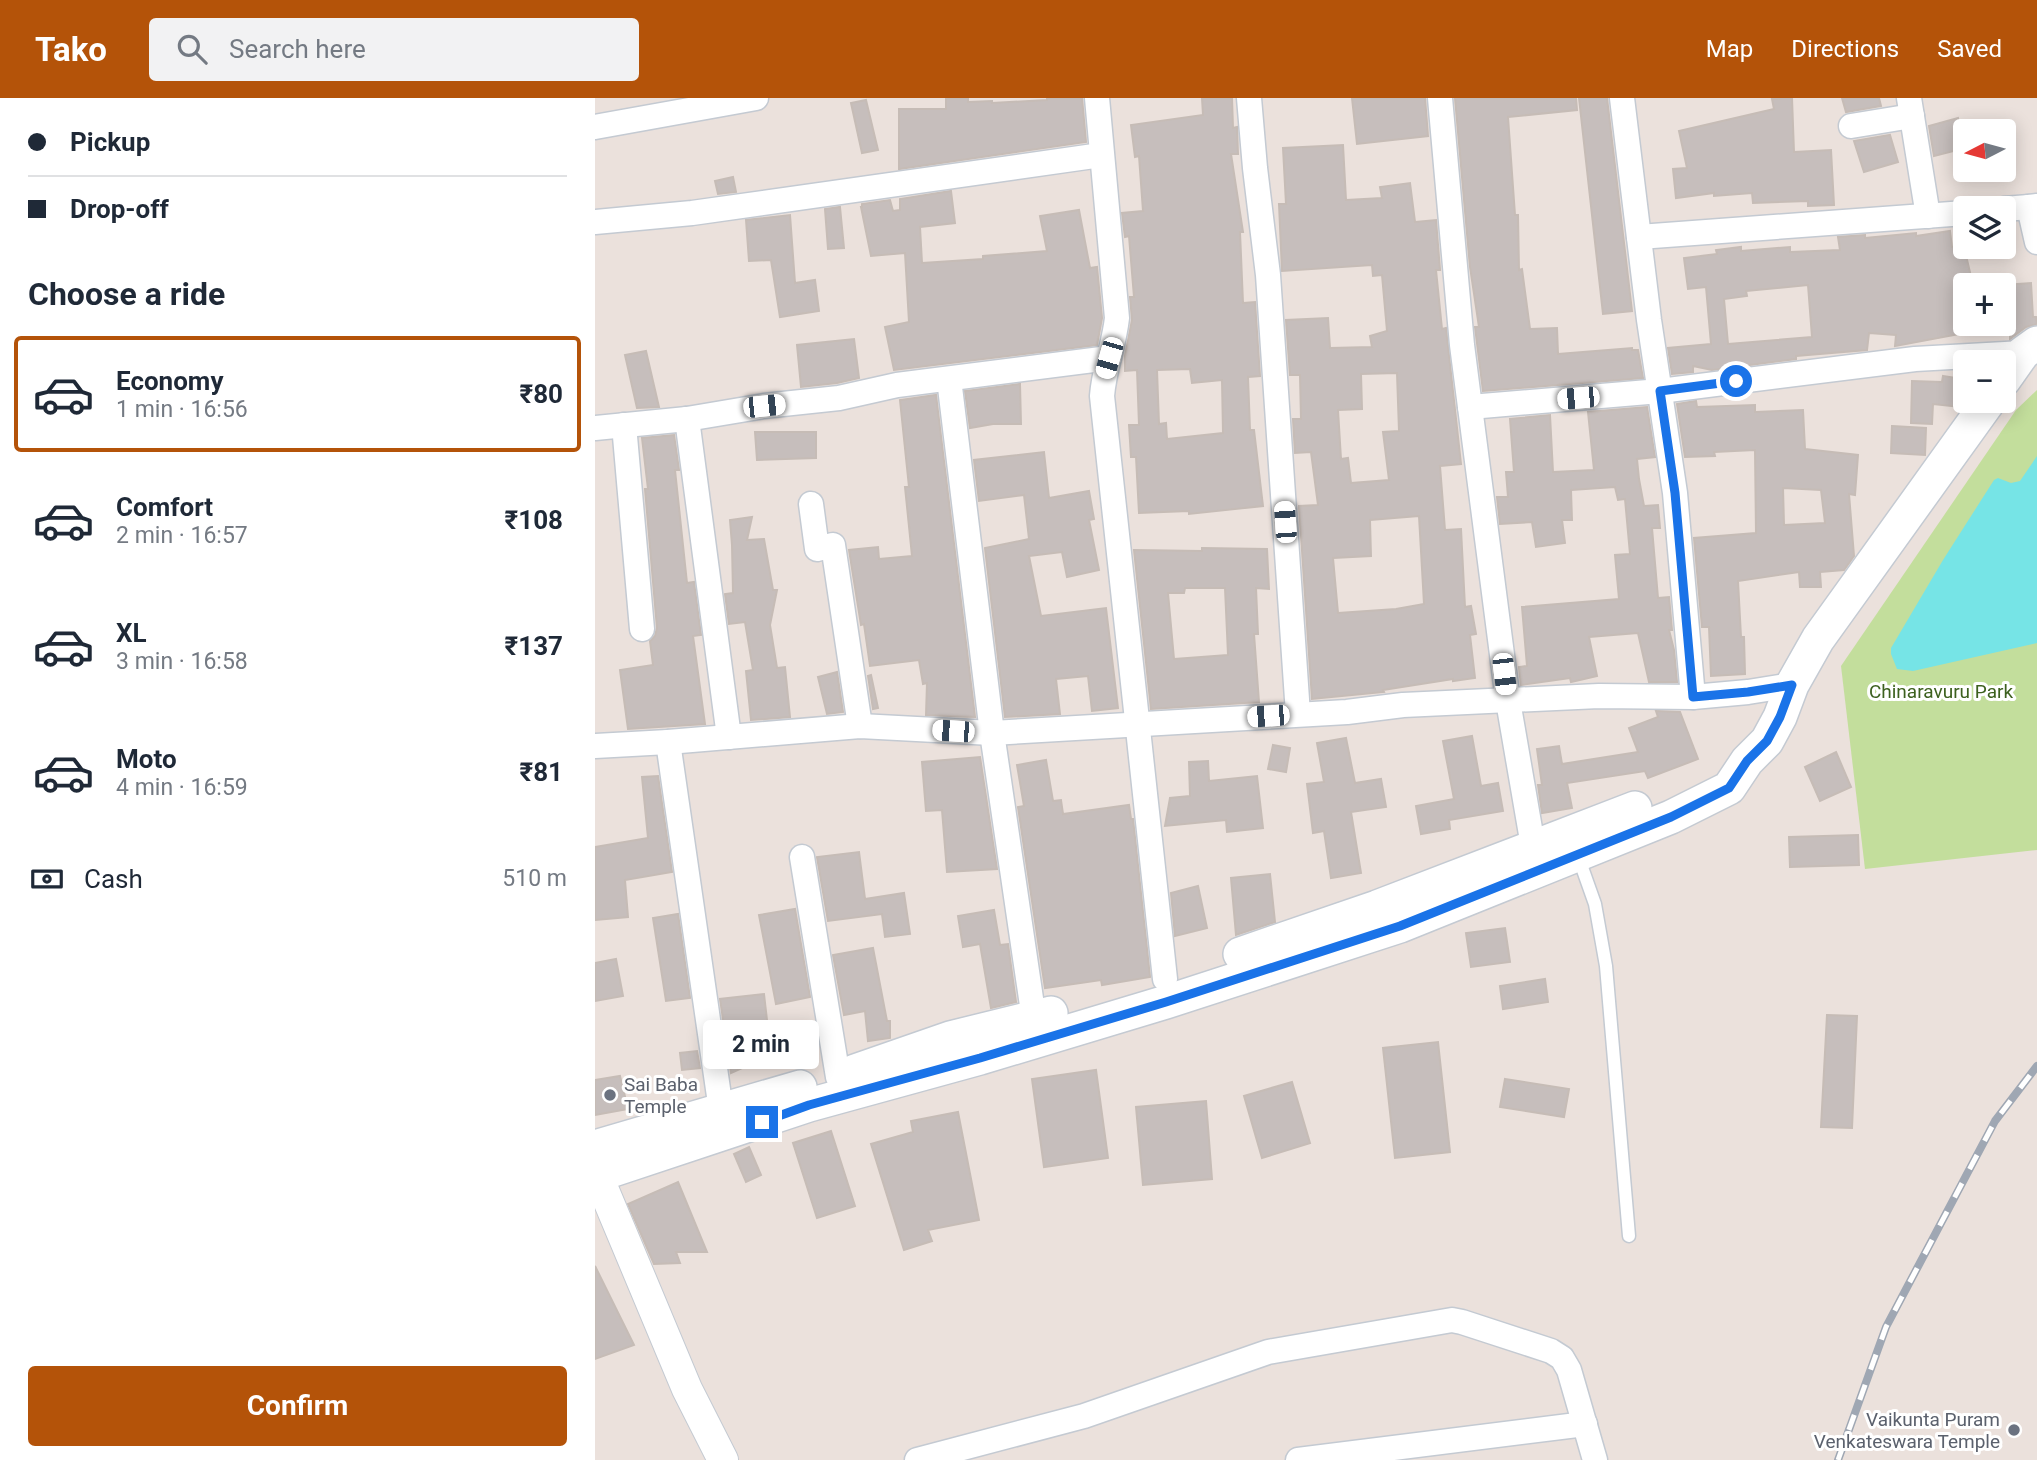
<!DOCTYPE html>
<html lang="en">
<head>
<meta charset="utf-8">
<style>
  :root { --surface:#fff; --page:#f2f2f3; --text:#1f2937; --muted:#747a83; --line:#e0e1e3; --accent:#b45309 }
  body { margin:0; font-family:Roboto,sans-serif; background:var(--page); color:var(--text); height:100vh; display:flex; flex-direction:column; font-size:26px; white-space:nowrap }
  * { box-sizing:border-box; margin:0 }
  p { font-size:23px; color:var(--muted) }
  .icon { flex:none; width:38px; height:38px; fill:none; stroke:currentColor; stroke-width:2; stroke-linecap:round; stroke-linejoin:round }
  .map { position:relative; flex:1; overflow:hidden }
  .drawer { display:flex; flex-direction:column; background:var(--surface); width:595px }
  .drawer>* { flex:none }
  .hud { display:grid; align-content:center; height:154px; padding:0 28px; background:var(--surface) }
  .needle { width:46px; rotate:264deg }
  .tools { position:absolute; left:1358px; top:21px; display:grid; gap:14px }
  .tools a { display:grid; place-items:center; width:63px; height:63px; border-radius:7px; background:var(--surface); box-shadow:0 4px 18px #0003; font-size:35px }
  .end { position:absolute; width:32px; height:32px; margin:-16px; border:9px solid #1a73e8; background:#fff; box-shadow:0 0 0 4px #fff }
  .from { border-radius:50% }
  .bubble { position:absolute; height:49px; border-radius:7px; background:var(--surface); box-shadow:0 4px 18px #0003; font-size:23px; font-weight:700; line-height:49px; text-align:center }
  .car { position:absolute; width:21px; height:42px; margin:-21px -10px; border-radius:9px; box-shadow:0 0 5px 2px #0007; background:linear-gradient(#fff 24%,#345 0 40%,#fff 0 76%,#345 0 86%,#fff 0) }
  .hud b { display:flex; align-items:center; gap:24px; height:66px; font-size:26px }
  .hud b+b { border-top:2px solid var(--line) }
  .hud i { width:18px; height:18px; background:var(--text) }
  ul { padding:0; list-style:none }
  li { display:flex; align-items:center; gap:21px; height:116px; margin:0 14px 10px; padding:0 14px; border:4px solid transparent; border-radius:7px }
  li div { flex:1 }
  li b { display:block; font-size:26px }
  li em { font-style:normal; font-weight:700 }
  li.active { border-color:var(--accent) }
  li>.icon { width:63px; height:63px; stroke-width:1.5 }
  h2 { padding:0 28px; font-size:32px; line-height:84px }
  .pay { display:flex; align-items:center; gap:18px; height:77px; padding:0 28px; font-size:26px }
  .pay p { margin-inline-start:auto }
  .primary-button { display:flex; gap:14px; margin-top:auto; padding:14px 28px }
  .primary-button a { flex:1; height:80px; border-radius:7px; background:var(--accent); color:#fff; font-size:28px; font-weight:700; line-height:80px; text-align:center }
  header { display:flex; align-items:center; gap:42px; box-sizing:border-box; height:98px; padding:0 35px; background:var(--accent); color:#fff }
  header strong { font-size:33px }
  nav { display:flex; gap:38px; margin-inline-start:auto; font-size:24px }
  .search { width:490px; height:63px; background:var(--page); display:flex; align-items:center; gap:18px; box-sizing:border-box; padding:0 24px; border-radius:7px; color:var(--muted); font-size:26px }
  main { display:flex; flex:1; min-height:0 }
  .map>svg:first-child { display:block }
  .green { fill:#c3de9c }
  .water { fill:#76e4e6 }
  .building { fill:#c6bebc; stroke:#c6bcb6; stroke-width:2; fill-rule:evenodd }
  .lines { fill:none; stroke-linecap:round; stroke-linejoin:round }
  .service-casing { stroke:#c4cad2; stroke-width:15 }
  .minor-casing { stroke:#c4cad2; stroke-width:27 }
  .tertiary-casing { stroke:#c4cad2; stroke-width:32 }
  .secondary-casing { stroke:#c4cad2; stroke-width:36 }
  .service { stroke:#fff; stroke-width:12 }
  .minor { stroke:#fff; stroke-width:24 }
  .tertiary { stroke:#fff; stroke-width:30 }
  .secondary { stroke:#fff; stroke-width:33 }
  .rail-casing { stroke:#9fa7b3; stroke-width:8 }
  .rail { stroke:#fff; stroke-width:5; stroke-dasharray:16; stroke-linecap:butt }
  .route { stroke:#1a73e8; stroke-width:9 }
  .worship-dot { fill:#6b7280; stroke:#fff; stroke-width:2.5 }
  .labels { text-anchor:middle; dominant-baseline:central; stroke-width:6; stroke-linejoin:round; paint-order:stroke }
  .park-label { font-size:19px; fill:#3d611f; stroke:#fff }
  .worship-label { font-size:19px; fill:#5b616d; stroke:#fff; text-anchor:start }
</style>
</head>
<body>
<header>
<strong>Tako</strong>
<div class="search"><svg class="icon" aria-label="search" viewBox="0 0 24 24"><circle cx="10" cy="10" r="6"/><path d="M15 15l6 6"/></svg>Search here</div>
<nav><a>Map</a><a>Directions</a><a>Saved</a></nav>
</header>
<main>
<section class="drawer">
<div class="hud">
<b><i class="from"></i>Pickup</b>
<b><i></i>Drop-off</b>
</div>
<h2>Choose a ride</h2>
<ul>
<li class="active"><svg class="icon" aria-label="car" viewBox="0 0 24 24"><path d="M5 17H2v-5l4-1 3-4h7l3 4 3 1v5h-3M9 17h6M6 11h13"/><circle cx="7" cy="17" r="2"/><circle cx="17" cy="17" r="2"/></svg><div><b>Economy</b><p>1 min · 16:56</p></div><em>₹80</em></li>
<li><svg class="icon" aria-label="car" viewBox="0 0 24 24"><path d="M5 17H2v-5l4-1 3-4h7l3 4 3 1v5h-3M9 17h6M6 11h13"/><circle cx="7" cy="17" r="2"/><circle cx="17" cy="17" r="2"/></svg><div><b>Comfort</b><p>2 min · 16:57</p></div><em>₹108</em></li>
<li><svg class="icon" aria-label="car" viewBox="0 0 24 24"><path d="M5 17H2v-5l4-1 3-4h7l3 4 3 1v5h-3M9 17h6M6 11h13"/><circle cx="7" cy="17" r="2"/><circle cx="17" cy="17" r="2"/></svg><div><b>XL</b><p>3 min · 16:58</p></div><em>₹137</em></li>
<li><svg class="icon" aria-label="car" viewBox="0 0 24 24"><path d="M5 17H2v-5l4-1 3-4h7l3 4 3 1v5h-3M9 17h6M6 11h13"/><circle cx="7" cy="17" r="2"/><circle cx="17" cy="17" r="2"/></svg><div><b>Moto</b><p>4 min · 16:59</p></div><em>₹81</em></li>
</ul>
<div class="pay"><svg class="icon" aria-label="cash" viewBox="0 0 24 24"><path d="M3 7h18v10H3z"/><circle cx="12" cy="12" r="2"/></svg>Cash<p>510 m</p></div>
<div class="primary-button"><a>Confirm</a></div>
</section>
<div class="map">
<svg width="1442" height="1362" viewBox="0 0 1442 1362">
  <rect width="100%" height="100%" fill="#ebe1dc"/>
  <path class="green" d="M 1442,292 L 1442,752 L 1270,771 L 1246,568 L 1421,312 Z"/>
  <path class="water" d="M 1442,358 L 1442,545 L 1318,573 L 1302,571 L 1296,556 L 1296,550 L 1348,462 L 1399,382 L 1403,380 L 1416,385 L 1425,383 Z"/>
  <g class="building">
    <path d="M 351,0 L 373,0 L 373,4 L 397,3 L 397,5 L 452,2 L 452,0 L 487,0 L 491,44 L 304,71 L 304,11 L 351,11 Z"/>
    <path d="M 607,0 L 637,0 L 638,30 L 642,29 L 643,56 L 636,56 L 648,134 L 645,134 L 648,205 L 660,204 L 665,278 L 653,279 L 655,332 L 659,332 L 668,408 L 594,416 L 594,413 L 544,415 L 541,359 L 536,359 L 534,327 L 544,327 L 542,272 L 530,273 L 530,258 L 537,222 L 535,199 L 539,199 L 534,138 L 530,139 L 527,115 L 548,113 L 544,58 L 540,59 L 536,27 L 608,17 ZM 595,271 L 597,285 L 627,282 L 628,335 L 572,341 L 571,325 L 564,326 L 562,272 Z"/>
    <path d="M 757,0 L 830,0 L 833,38 L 762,46 Z"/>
    <path d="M 860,0 L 981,0 L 982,12 L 913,19 L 920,117 L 923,117 L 924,172 L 927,171 L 935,231 L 962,230 L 963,256 L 1037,250 L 1037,252 L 1043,252 L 1048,280 L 888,293 L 880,229 L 884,229 L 875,169 Z"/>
    <path d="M 984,0 L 1012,0 L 1037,213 L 1008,216 Z"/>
    <path d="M 1197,0 L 1199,54 L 1236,52 L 1239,107 L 1213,108 L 1213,103 L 1158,105 L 1157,95 L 1119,98 L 1119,95 L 1081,100 L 1078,71 L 1092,70 L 1084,33 L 1179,11 L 1177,1 Z"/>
    <path d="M 1247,0 L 1284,0 L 1286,8 L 1251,14 Z"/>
    <path d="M 271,2 L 283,52 L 267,55 L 256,5 Z"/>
    <path d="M 1363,20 L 1370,50 L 1339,58 L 1334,28 Z"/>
    <path d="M 1295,37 L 1303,64 L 1269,74 L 1259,43 Z"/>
    <path d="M 748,47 L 751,102 L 787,100 L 785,89 L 815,85 L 820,124 L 841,122 L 845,172 L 841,172 L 847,231 L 851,230 L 866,366 L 845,368 L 850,432 L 866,431 L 870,509 L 876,508 L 881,536 L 875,537 L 880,580 L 858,583 L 858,581 L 788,592 L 789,594 L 717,601 L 704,408 L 723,407 L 716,354 L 700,355 L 698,321 L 706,321 L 705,277 L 695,277 L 691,222 L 733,220 L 735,250 L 777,249 L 775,238 L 792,233 L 787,177 L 778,178 L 777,167 L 687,173 L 684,106 L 691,106 L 688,50 ZM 802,275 L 804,333 L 788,334 L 794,382 L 756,385 L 753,360 L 746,361 L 743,312 L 767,311 L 766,276 ZM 824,418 L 829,506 L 801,511 L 743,515 L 738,460 L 776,458 L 775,422 Z"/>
    <path d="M 138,79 L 141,94 L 123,96 L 120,83 Z"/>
    <path d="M 356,93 L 360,125 L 325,129 L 327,165 L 388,161 L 388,158 L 452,153 L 445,118 L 484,112 L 495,170 L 502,169 L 507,220 L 502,247 L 299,272 L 290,229 L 314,224 L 310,155 L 276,158 L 266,109 L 267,109 L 267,106 L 295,102 L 298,113 L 305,112 L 305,101 Z"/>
    <path d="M 245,109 L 249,150 L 233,151 L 230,111 Z"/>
    <path d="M 195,117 L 200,185 L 220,182 L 224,213 L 185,219 L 176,162 L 154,163 L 151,122 Z"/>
    <path d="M 1355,133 L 1357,149 L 1369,149 L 1378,187 L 1370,187 L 1370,235 L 1300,248 L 1301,237 L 1274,235 L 1272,252 L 1201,258 L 1201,261 L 1117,272 L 1098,268 L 1098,274 L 1077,276 L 1073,250 L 1116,246 L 1111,189 L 1093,191 L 1089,160 L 1122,156 L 1121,152 L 1146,149 L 1146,153 L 1195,149 L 1195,154 L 1245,152 L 1243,139 L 1270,137 L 1270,140 L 1321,135 L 1321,138 ZM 1213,187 L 1217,239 L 1133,246 L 1129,201 L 1152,198 L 1151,193 Z"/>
    <path d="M 1436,185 L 1438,219 L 1441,219 L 1442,226 L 1431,229 L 1415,241 L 1415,235 L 1411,236 L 1409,187 Z"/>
    <path d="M 259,241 L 264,280 L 242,285 L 206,289 L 202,247 Z"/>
    <path d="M 51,253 L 64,309 L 42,310 L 30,257 Z"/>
    <path d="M 1348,278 L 1368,281 L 1365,309 L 1338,306 L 1337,326 L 1316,325 L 1317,283 L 1347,284 Z"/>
    <path d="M 425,286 L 426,326 L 398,326 L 375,330 L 370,293 Z"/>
    <path d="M 341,297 L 380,619 L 331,617 L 332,585 L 328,586 L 324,562 L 275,568 L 269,526 L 266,527 L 254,452 L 283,449 L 284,461 L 317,458 L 310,389 L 314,389 L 305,302 Z"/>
    <path d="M 1101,303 L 1102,309 L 1160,307 L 1160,314 L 1208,312 L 1210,351 L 1263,357 L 1260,397 L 1254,396 L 1259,458 L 1249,472 L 1225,474 L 1226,489 L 1205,489 L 1204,474 L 1143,483 L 1146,539 L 1149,539 L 1150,576 L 1116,578 L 1114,529 L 1107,529 L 1099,440 L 1161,435 L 1160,352 L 1119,354 L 1120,358 L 1090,359 L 1082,306 ZM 1188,390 L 1226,392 L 1230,425 L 1189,427 Z"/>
    <path d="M 1052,309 L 1060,359 L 1042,361 L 1044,381 L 1049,408 L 1063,407 L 1065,430 L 1057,430 L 1063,500 L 1074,499 L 1077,532 L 1074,532 L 1079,552 L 1082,584 L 1054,584 L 1043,535 L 994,539 L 1002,578 L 976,584 L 975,580 L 926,587 L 924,569 L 932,568 L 927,509 L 1024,501 L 1020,457 L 1035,456 L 1030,401 L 1023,402 L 1020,389 L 976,392 L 977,422 L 967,422 L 970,445 L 941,449 L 937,424 L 905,426 L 902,399 L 913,399 L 911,374 L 919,374 L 915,321 L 955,317 L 958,374 L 999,372 L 993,314 Z"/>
    <path d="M 1297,328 L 1331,330 L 1330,357 L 1296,355 Z"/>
    <path d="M 160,334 L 221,334 L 221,360 L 162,362 Z"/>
    <path d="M 79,337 L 84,372 L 80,372 L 92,485 L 99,484 L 106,537 L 98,538 L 110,626 L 33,631 L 25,572 L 58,567 L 55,543 L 60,538 L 62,530 L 50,391 L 53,391 L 47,340 Z"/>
    <path d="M 449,354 L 454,400 L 494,393 L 499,421 L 494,422 L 504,472 L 472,479 L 467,454 L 434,458 L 446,518 L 511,510 L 523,610 L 497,613 L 493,578 L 461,581 L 465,616 L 410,619 L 390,450 L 434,441 L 429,397 L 384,403 L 379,362 Z"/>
    <path d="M 157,419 L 152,442 L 169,441 L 178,492 L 182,492 L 175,527 L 182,570 L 190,569 L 195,619 L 156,622 L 151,573 L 158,572 L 150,524 L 134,526 L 130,496 L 138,495 L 137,447 L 135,422 Z"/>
    <path d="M 607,450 L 672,451 L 674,491 L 661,490 L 663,536 L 659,536 L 664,604 L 556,611 L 539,452 L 607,453 ZM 590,490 L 630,490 L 633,557 L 579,561 L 573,495 L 589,495 Z"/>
    <path d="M 242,574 L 248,614 L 232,616 L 223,579 Z"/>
    <path d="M 276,577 L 283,610 L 278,611 L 273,578 Z"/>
    <path d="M 1061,613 L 1085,614 L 1103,661 L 1053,680 L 1050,673 L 972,685 L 977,710 L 947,715 L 943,687 L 947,687 L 942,651 L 964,648 L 967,666 L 1043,654 L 1034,630 L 1063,619 Z"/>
    <path d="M 877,638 L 886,688 L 903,685 L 908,713 L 854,722 L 855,731 L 826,736 L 821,708 L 859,701 L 848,643 Z"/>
    <path d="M 751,640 L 760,685 L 786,681 L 791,709 L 756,714 L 766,775 L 736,780 L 729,733 L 718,735 L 712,686 L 729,684 L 722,645 Z"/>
    <path d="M 678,647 L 695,650 L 691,674 L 673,671 Z"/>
    <path d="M 1241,654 L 1256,689 L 1225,703 L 1210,669 Z"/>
    <path d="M 385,659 L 402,771 L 352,774 L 347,712 L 331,713 L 327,664 Z"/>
    <path d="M 451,662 L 458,703 L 466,702 L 468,716 L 534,707 L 536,721 L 538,721 L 555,879 L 507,887 L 506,882 L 450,890 L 423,709 L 429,708 L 422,667 Z"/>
    <path d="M 613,663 L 614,683 L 662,678 L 668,730 L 632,734 L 631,722 L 570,728 L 575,700 L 595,698 L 594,664 Z"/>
    <path d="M 63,678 L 77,774 L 30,782 L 33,819 L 0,822 L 0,749 L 53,740 L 47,679 Z"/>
    <path d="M 1263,737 L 1264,767 L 1195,769 L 1194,739 Z"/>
    <path d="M 264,754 L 270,801 L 309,795 L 315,836 L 290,839 L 287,816 L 233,823 L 222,759 Z"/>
    <path d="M 675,776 L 680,824 L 641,837 L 636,780 Z"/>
    <path d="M 603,788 L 612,830 L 580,838 L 576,795 Z"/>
    <path d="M 200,811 L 215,899 L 181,906 L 164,817 Z"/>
    <path d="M 399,812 L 405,847 L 413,846 L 421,904 L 396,910 L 385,846 L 368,849 L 363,818 Z"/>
    <path d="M 83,816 L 95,900 L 71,903 L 58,820 Z"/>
    <path d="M 910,830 L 915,864 L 876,869 L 871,835 Z"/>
    <path d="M 278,850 L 292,923 L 295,923 L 295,940 L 273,943 L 270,913 L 249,917 L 238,857 Z"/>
    <path d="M 21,861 L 28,898 L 0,903 L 0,865 Z"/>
    <path d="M 950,881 L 953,904 L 908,911 L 905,888 Z"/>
    <path d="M 169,896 L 176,957 L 136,975 L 125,901 Z"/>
    <path d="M 1232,917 L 1262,918 L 1257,1030 L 1226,1029 Z"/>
    <path d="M 843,944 L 855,1054 L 800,1060 L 788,950 Z"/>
    <path d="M 102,953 L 105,970 L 87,972 L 85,955 Z"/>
    <path d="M 501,972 L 513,1060 L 449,1069 L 437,981 Z"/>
    <path d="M 25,978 L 33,1011 L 0,1017 L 0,982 Z"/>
    <path d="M 910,981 L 974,991 L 969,1019 L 905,1009 Z"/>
    <path d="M 697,984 L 715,1045 L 667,1060 L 649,998 Z"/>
    <path d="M 611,1003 L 617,1081 L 548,1087 L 541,1009 Z"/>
    <path d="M 363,1014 L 384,1122 L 333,1132 L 337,1143 L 309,1152 L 276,1046 L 318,1034 L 316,1023 Z"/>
    <path d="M 236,1033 L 260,1108 L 222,1120 L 198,1045 Z"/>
    <path d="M 154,1049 L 166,1077 L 151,1084 L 139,1056 Z"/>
    <path d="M 83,1084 L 112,1154 L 81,1154 L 85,1165 L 59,1166 L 33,1106 Z"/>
    <path d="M 0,1168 L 39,1247 L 0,1261 Z"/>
  </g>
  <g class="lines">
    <g class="service-casing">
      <path id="service" d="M 983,758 L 1000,806 L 1011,868 L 1034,1138"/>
    </g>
    <g class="minor-casing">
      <g id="minor">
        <path d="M 502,0 L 522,220 C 519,247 509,271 507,298 L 570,881"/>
        <path d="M 654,0 L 660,70 L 673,177 L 703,616"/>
        <path d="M 845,0 L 867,247 L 913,603 L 938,748"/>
        <path d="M 1027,0 L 1054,222 L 1080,395 L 1098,599"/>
        <path d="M 1314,0 L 1333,118"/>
        <path d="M 1256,28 L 1317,18"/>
        <path d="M 0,29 L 161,0"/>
        <path d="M 1442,108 L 1434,109 L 1442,144"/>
        <path d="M 1409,111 L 1434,109"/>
        <path d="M 0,124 L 97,115 L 506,57"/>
        <path d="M 1044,139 L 1370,115"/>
        <path d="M 354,281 L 397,635 L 439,921"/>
        <path d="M 875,309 L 1065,293 L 1320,261 L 1428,255"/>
        <path d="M 92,321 L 134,639"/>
        <path d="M 29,327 L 47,531"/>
        <path d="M 0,330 L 92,321 L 169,308 L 244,300 L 302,287 L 514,260"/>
        <path d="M 216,406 L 222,451 L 238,447 L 265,628"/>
        <path d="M 73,644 L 126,1012"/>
        <path d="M 0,648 L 73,644 L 265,628 L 397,635 L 752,614 L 808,607 L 1004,598 L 1098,599 L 1153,594 L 1197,587"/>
        <path d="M 207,759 L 243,979"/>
        <path d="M 322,1362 L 489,1318 L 673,1254 L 857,1222 L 867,1224 L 956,1253 L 967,1260 L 974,1272 L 1000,1362"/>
        <path d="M 703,1362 L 990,1326"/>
      </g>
    </g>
    <g class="tertiary-casing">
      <path id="tertiary" d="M 0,1071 L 92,1291 L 128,1362"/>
    </g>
    <g class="secondary-casing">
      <g id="secondary">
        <path d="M 1409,282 L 1428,255 L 1442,245"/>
        <path d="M 645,856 L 782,809 L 1040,710"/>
        <path d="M 260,973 L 355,940 L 456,915"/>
        <path d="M 0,1049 L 205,989"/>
        <path d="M 0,1078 L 214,1007 L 385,960 L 571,904 L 805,828 L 1076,719 L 1134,690 L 1152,663 L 1172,643 L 1185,619 L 1197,587 L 1223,541 L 1394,303"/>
      </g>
    </g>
    <use href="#service" class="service"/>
    <use href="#minor" class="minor"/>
    <use href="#tertiary" class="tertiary"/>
    <use href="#secondary" class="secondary"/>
    <g class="rail-casing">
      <path id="rail" d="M 1243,1362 L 1291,1229 L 1400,1023 L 1442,968"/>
    </g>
    <use href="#rail" class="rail"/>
  </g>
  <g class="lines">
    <path class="route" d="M 167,1024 L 214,1007 L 385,960 L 571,904 L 805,828 L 1076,719 L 1134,690 L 1152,663 L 1172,643 L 1185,619 L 1197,587 L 1153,594 L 1098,599 L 1080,395 L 1065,293 L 1141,283"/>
  </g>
  <g class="worship-dot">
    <circle cx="15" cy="997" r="7"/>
    <circle cx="1419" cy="1332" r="7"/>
  </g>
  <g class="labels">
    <g class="park-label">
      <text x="1346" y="593">Chinaravuru Park</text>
    </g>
    <g class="worship-label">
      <text x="29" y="986">Sai Baba<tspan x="29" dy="22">Temple</tspan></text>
      <text x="1405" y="1321" text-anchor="end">Vaikunta Puram<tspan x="1405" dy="22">Venkateswara Temple</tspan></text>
    </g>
  </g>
</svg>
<div class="tools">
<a><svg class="needle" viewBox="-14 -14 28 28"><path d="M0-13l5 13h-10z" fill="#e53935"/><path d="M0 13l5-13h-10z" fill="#747a83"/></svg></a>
<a><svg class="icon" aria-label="layers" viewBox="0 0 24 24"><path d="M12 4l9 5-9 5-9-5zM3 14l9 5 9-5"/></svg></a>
<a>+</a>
<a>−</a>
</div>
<i class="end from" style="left:1141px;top:283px"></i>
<i class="end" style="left:167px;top:1024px"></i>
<div class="bubble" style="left:108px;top:922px;width:116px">2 min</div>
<i class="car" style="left:514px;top:260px;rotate:196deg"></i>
<i class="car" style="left:983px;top:300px;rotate:265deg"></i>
<i class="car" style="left:169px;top:308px;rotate:84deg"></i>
<i class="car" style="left:690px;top:424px;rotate:356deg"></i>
<i class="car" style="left:909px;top:576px;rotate:173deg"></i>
<i class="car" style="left:673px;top:618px;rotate:266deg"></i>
<i class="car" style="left:358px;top:633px;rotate:274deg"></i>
</div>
</main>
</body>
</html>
